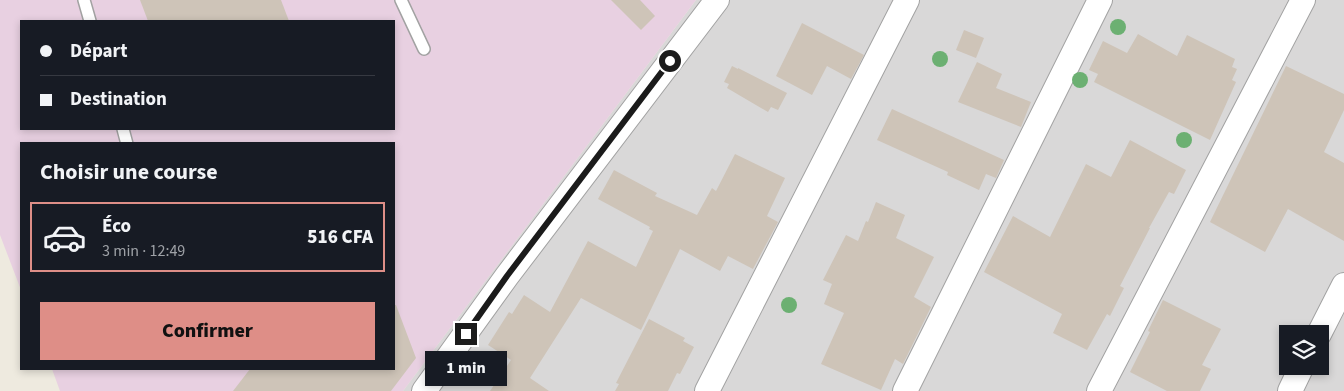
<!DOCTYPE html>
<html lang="fr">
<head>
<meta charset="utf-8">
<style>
  :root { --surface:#171b24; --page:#242831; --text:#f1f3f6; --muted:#9ea1a6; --line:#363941; --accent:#de8e87 }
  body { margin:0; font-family:"Source Sans 3",sans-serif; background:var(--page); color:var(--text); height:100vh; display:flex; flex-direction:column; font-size:19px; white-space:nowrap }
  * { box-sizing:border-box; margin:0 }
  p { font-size:16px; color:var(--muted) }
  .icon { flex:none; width:28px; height:28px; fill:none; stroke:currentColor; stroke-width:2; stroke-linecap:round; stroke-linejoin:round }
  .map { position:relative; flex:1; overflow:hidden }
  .drawer { position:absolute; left:20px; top:142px; width:375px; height:228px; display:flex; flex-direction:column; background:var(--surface); border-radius:0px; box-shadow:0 2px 8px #0003 }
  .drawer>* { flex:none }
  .hud { position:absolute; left:20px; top:20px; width:375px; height:110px; border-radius:0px; box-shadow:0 2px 8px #0003; display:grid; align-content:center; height:110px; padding:0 20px; background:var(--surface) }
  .controls { position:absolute; left:1279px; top:325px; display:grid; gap:10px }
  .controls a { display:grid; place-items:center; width:50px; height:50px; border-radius:0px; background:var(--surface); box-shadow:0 2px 8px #0003; font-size:25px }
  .end { position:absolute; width:22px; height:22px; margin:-11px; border:6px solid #1b1b1b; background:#fff; box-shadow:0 0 0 2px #fff }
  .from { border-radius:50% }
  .bubble { position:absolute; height:35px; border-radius:0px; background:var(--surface); box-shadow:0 2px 8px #0003; font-size:16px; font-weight:800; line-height:35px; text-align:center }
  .hud b { display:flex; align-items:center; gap:18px; height:48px; font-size:19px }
  .hud b+b { border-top:1px solid var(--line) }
  .hud i { width:12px; height:12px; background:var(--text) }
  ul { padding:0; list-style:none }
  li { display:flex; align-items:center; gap:15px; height:70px; margin:0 10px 8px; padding:0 10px; border:2px solid transparent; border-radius:0px }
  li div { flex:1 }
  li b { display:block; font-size:19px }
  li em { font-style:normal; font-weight:800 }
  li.current { border-color:var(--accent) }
  li>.icon { width:45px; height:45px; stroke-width:1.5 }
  h2 { padding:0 20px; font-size:22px; line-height:60px }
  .cta { display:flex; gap:10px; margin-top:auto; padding:10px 20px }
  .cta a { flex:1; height:58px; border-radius:0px; background:var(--accent); color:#111; font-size:20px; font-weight:800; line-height:58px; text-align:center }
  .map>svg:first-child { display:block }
  .residential { fill:#d9d8d8; fill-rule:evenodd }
  .industrial { fill:#e8d0e1; fill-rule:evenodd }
  .building { fill:#cec4b8 }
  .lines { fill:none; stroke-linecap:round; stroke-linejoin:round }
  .service-casing { stroke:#a2a2a2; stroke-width:14 }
  .minor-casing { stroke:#a2a2a2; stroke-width:26 }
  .service { stroke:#fff; stroke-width:11 }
  .minor { stroke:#fff; stroke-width:24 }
  .tree { fill:#6cb072 }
  .route { stroke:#1b1b1b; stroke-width:6 }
</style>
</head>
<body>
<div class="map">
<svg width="1344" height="391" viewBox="0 0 1344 391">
  <rect width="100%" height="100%" fill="#eeeadf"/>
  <path class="residential" d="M 696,0 L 1344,0 L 1344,391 L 403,391 ZM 1288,334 L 1320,334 L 1320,366 L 1288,366 Z"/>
  <path class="industrial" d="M 0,0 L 696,0 L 403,391 L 60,391 L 52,369 L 394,369 L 394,144 L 21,144 L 21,290 L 0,235 ZM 21,21 L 394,21 L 394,129 L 21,129 Z"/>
  <g class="building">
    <path d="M 140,0 L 281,0 L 289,21 L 148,21 Z"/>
    <path d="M 611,0 L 640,0 L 655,16 L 641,30 Z"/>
    <path d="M 802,23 L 864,55 L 851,79 L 827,66 L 812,95 L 776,76 Z"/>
    <path d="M 964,30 L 984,38 L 976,58 L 956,50 Z"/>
    <path d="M 1138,34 L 1177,56 L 1187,35 L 1235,59 L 1232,67 L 1237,69 L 1232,80 L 1236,82 L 1210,140 L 1094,82 L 1098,74 L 1089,70 L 1103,41 L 1127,53 Z"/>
    <path d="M 977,62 L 1002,74 L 996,88 L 1031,102 L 1021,127 L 958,102 Z"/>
    <path d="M 732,66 L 738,69 L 738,68 L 787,93 L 778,110 L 771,107 L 768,112 L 727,88 L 729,84 L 724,82 Z"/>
    <path d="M 1286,66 L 1344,94 L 1344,110 L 1324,152 L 1344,163 L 1344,241 L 1288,209 L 1265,252 L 1210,222 Z"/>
    <path d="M 892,109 L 1004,160 L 996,178 L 986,174 L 979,190 L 947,175 L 948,172 L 877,140 Z"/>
    <path d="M 1130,140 L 1186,170 L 1174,194 L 1169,192 L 1149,228 L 1150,228 L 1120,286 L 1124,288 L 1110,316 L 1107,314 L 1087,350 L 1053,333 L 1062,314 L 984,272 L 1013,216 L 1050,237 L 1086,164 L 1111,177 Z"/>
    <path d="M 735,154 L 785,178 L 767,216 L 778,222 L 753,269 L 728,256 L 720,271 L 680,249 L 641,330 L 581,298 L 530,378 L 549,391 L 490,391 L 511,360 L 488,345 L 509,312 L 512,314 L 524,295 L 550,312 L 588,241 L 636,267 L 653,231 L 649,229 L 650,227 L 598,199 L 614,170 L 657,193 L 655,196 L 697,215 L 712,188 L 716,191 Z"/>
    <path d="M 876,202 L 905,215 L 896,238 L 934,257 L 914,297 L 931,307 L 903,364 L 895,359 L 881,390 L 821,364 L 844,313 L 824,304 L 832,284 L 823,280 L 846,235 L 858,241 L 866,221 L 868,222 Z"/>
    <path d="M 1163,300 L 1221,329 L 1202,365 L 1211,369 L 1200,391 L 1167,391 L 1130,372 L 1150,332 L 1148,331 Z"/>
    <path d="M 394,305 L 396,305 L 416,358 L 391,391 L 233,391 L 250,369 L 394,369 Z"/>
    <path d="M 649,319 L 685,338 L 683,341 L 694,347 L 680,374 L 677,373 L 668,391 L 615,391 L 619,384 L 616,383 Z"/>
  </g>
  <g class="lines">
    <g class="service-casing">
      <g id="service">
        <path d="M 84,0 L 90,21"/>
        <path d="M 401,0 L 424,49"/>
        <path d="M 123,129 L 127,144"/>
      </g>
    </g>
    <g class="minor-casing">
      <g id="minor">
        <path d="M 1319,334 L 1344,285"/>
        <path d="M 424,391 L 507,276 L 717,0"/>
        <path d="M 707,391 L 907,0"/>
        <path d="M 905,391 L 1100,0"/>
        <path d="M 1099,391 L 1303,0"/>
        <path d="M 1290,391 L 1302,366"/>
      </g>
    </g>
    <use href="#service" class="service"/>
    <use href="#minor" class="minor"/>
  </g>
  <g class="tree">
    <circle cx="1118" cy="27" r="8"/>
    <circle cx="940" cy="59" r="8"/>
    <circle cx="1080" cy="80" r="8"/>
    <circle cx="1184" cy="140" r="8"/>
    <circle cx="789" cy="305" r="8"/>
    <circle cx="480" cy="361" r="8"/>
  </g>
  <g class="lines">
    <path class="route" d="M 466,334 L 507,276 L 670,61"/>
  </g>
</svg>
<div class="controls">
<a><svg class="icon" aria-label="layers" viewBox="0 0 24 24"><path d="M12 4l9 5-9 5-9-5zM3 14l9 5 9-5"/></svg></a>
</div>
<i class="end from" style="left:670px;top:61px"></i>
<i class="end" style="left:466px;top:334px"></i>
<div class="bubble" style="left:425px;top:351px;width:82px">1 min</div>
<div class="hud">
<b><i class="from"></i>Départ</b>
<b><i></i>Destination</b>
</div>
<section class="drawer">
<h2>Choisir une course</h2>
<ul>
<li class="current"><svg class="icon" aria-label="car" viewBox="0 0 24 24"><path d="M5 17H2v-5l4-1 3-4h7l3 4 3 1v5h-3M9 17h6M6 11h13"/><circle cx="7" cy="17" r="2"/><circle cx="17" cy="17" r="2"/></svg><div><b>Éco</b><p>3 min · 12:49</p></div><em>516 CFA</em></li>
</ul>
<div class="cta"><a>Confirmer</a></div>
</section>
</div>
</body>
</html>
